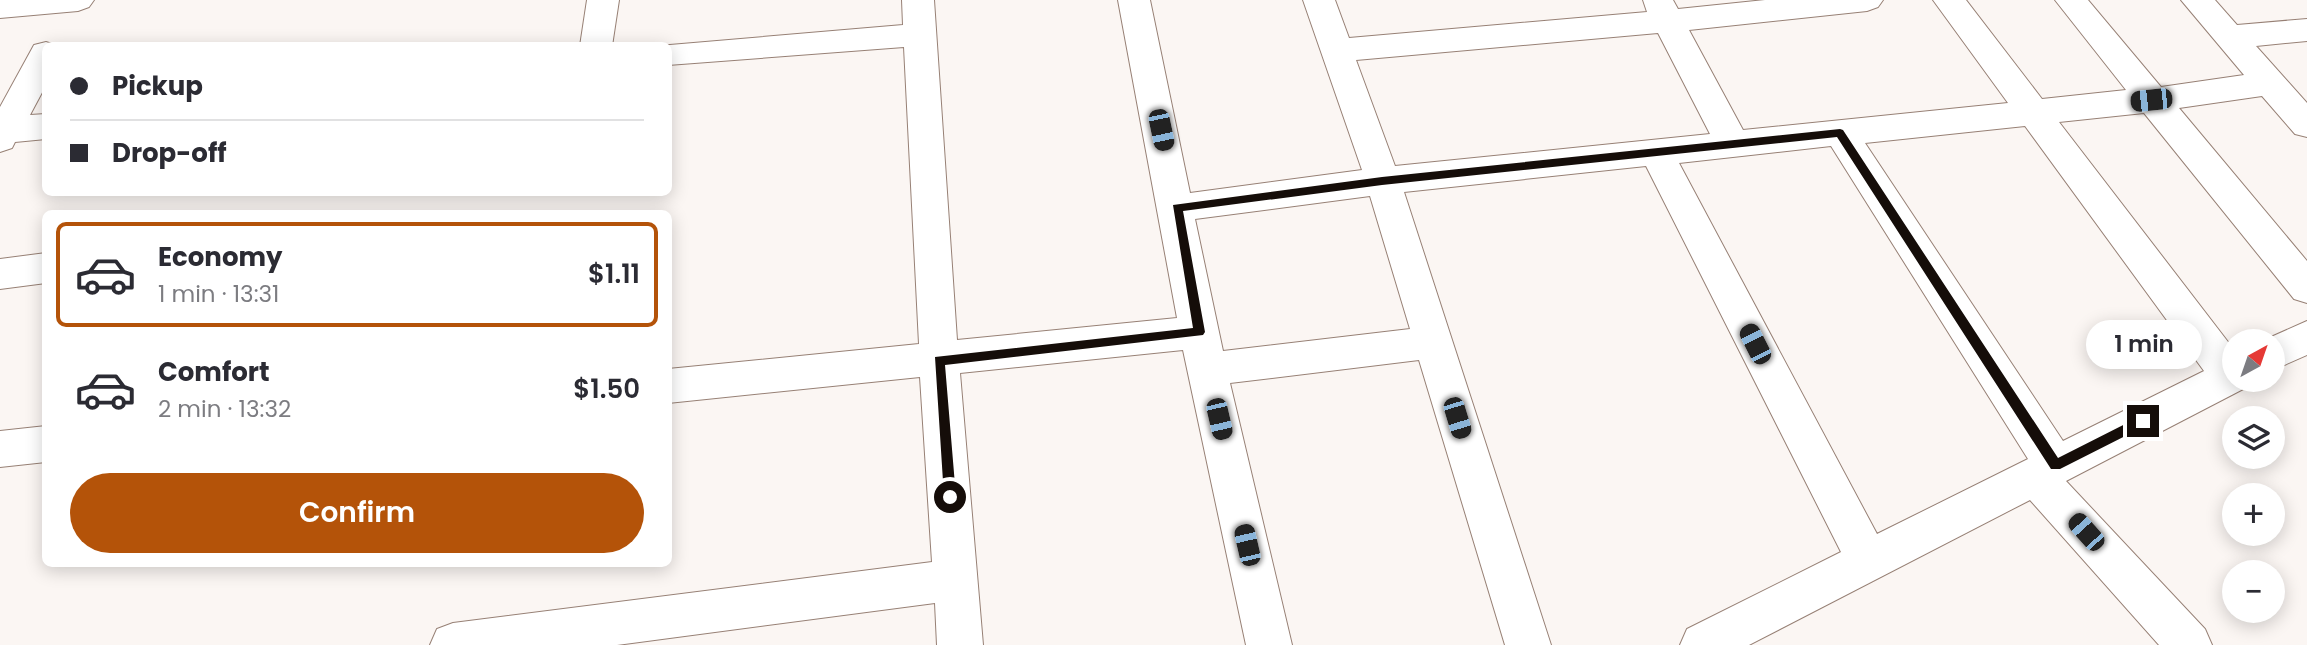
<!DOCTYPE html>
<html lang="en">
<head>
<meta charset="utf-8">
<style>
  :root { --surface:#fff; --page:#f2f2f3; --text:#2b2b33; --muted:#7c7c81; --line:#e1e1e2; --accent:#b45309 }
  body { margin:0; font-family:Poppins,sans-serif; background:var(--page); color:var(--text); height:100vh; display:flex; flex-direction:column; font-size:26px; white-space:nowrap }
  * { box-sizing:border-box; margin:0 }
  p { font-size:23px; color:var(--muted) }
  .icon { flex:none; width:38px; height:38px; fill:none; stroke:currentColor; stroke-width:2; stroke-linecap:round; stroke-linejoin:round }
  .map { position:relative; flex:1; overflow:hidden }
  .details { position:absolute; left:42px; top:210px; width:630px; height:357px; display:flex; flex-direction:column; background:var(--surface); border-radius:10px; box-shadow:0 4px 18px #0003 }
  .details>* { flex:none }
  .top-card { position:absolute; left:42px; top:42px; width:630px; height:154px; border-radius:10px; box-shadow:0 4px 18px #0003; display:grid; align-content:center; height:154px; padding:0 28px; background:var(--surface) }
  .needle { width:46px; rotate:40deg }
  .buttons { position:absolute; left:2222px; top:329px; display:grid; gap:14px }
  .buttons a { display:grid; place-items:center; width:63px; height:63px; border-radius:50%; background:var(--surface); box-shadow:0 4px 18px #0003; font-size:35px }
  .end { position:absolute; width:32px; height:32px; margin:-16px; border:9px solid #150d09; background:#fff; box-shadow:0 0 0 4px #fff }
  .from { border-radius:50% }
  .bubble { position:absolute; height:49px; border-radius:24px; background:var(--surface); box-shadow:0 4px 18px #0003; font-size:23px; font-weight:600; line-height:49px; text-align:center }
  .car { position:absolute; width:21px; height:42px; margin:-21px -10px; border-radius:9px; box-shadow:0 0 5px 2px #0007; background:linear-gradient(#222 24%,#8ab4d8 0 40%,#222 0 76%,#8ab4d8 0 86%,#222 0) }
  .top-card b { display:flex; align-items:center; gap:24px; height:66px; font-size:26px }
  .top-card b+b { border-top:2px solid var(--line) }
  .top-card i { width:18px; height:18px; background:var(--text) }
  ul { padding:12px 0 0; list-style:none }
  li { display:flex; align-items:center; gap:21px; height:105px; margin:0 14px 10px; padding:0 14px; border:4px solid transparent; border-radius:10px }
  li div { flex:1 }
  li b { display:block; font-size:26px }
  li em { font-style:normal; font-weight:600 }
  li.selected { border-color:var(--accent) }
  li>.icon { width:63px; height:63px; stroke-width:1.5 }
  .button { display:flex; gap:14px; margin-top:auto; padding:14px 28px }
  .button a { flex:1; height:80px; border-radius:42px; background:var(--accent); color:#fff; font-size:28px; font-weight:600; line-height:80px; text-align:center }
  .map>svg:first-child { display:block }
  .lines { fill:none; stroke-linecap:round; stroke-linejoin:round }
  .minor-casing { stroke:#978075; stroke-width:2 }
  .minor { fill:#fff; fill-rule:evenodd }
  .route { fill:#150d09 }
</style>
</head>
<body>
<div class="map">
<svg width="2307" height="645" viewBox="0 0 2307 645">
  <rect width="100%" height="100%" fill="#fbf6f3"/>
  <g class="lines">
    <g class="minor-casing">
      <g id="minor">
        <path d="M 0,0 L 94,0 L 89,7 L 78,11 L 0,18 Z"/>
        <path d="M 587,0 L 619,0 L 612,46 L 580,46 Z"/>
        <path d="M 902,0 L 934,0 L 957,340 L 1177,318 L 1118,0 L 1150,0 L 1190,193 L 1362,170 L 1303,0 L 1335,0 L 1349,38 L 1647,12 L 1643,0 L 1673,0 L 1678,9 L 1765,0 L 1883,0 L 1878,7 L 1867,11 L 1689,30 L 1743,130 L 2008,103 L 1933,0 L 1966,0 L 2042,99 L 2126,90 L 2055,0 L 2088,0 L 2161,87 L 2244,75 L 2181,0 L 2215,0 L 2237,25 L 2307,19 L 2307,41 L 2256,46 L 2307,103 L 2307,137 L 2295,134 L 2262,96 L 2179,108 L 2307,261 L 2307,303 L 2294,299 L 2144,113 L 2059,122 L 2235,351 L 2235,380 L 2252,380 L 2249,386 L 2066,481 L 2205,629 L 2212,645 L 2159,645 L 2030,500 L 1749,645 L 1680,645 L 1687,629 L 1841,552 L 1646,166 L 1404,192 L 1551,645 L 1505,645 L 1419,360 L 1230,383 L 1292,645 L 1246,645 L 1183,350 L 960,373 L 983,645 L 937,645 L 935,603 L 617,645 L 430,645 L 437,629 L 453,623 L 932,562 L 920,377 L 668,403 L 668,369 L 919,344 L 904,47 L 668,65 L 668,46 L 658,46 L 903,25 ZM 1658,33 L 1710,134 L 1395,166 L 1356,60 ZM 2025,126 L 2204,371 L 2063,441 L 1865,143 ZM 1831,146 L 2028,459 L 1877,534 L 1679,163 ZM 1370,196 L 1410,329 L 1223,351 L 1195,219 Z"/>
        <path d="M 46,42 L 58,46 L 46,46 L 46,85 L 30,115 L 46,114 L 46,139 L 15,142 L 12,148 L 0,152 L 0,107 L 34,45 Z"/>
        <path d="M 46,253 L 46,283 L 0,289 L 0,259 Z"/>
        <path d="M 2307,321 L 2307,355 L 2273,370 L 2273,341 L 2262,341 Z"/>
        <path d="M 46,426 L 46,462 L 0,467 L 0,431 Z"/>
      </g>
    </g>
    <use href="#minor" class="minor"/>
  </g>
  <path class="route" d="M 1840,129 L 1843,130 L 2058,458 L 2139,417 L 2147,417 L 2147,425 L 2060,469 L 2051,469 L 1837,137 L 1382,185 L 1183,211 L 1205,332 L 1203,335 L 945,365 L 956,497 L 950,503 L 944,497 L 935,357 L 1193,328 L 1173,205 L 1382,177 Z"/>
</svg>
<div class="buttons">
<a><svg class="needle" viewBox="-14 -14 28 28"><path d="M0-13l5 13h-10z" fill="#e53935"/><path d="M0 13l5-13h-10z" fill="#7c7c81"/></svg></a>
<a><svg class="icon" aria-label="layers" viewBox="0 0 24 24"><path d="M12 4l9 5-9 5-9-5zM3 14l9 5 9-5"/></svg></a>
<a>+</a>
<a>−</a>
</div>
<i class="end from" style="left:950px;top:497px"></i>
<i class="end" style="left:2143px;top:421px"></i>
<div class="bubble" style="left:2086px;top:320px;width:116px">1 min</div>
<i class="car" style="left:2151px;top:100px;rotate:264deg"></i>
<i class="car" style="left:1161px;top:130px;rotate:168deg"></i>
<i class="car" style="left:1755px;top:344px;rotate:333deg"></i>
<i class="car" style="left:1457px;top:418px;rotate:163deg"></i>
<i class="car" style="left:1219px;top:419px;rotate:167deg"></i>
<i class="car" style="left:2086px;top:532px;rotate:318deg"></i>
<i class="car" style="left:1247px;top:545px;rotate:347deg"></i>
<div class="top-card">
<b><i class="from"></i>Pickup</b>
<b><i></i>Drop-off</b>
</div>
<section class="details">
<ul>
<li class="selected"><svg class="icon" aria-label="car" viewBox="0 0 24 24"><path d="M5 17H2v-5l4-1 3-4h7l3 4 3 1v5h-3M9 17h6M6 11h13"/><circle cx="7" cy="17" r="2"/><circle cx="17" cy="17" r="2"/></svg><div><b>Economy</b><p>1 min · 13:31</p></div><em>$1.11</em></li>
<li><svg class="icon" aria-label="car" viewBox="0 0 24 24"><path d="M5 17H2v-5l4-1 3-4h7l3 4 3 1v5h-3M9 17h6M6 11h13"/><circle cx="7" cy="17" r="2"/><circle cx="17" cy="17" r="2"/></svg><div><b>Comfort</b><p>2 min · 13:32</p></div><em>$1.50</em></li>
</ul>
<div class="button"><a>Confirm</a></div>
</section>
</div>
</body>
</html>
